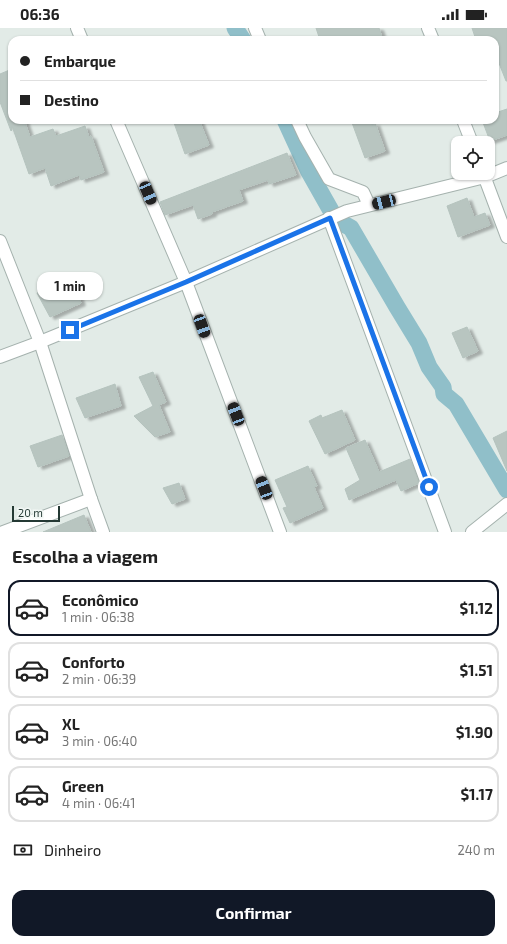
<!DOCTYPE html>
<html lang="pt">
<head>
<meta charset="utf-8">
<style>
  :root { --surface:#fff; --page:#f2f2f2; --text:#222; --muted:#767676; --line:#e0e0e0; --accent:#111827 }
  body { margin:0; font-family:"Exo 2",sans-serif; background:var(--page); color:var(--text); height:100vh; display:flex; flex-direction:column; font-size:15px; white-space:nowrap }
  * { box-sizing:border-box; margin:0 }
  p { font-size:13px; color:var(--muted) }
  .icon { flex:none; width:22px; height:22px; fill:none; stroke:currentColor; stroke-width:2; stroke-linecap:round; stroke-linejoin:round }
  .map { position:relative; height:504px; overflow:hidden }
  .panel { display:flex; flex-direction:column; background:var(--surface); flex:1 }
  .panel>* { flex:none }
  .guide { position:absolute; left:8px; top:8px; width:491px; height:88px; border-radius:12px; box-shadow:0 1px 3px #0004; display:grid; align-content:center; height:88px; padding:0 12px; background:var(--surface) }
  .tools { position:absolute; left:451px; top:108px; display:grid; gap:8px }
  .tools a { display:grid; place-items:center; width:44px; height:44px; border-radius:8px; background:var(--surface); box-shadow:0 1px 3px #0004; font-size:20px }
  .scale { position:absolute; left:12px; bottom:10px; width:48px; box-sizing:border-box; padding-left:4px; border:2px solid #243934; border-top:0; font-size:11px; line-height:14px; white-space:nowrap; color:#243934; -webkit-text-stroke:3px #f2f7f5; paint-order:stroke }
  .end { position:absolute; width:18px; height:18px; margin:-9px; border:5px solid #1a73e8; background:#fff; box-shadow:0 0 0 2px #fff }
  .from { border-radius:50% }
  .bubble { position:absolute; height:28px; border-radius:12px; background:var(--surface); box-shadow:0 1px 3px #0004; font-size:13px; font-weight:700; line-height:28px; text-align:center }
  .car { position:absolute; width:12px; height:24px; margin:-12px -6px; border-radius:5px; box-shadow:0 0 3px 1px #0007; background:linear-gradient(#222 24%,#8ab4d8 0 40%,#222 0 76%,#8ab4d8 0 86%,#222 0) }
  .guide b { display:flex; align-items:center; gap:14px; height:38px; font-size:15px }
  .guide b+b { border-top:1px solid var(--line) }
  .guide i { width:10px; height:10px; background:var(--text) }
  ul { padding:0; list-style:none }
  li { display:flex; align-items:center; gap:12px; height:56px; margin:0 8px 6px; padding:0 4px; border:2px solid var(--line); border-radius:12px }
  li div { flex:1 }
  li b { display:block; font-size:15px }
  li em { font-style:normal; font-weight:700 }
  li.on { border-color:var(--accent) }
  li>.icon { width:36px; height:36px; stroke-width:1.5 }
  h2 { padding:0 12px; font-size:18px; line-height:48px }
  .pay { display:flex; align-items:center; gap:10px; height:44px; padding:0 12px; font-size:15px }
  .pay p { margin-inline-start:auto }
  .primary-button { display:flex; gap:8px; margin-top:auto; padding:8px 12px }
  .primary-button a { flex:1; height:46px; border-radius:12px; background:var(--accent); color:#fff; font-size:16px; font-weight:700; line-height:46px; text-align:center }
  .status { display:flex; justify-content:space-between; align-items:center; height:28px; padding:0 20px; background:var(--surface); direction:ltr }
  .status svg { height:11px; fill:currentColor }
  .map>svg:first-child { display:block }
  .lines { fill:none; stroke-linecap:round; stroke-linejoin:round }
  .canal { stroke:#90bfc9; stroke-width:17 }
  .building { fill:#b8c5c0; stroke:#b5c3be; filter:url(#shadow) }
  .minor-casing { stroke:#a5b2ae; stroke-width:14 }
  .minor { stroke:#fff; stroke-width:12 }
  .route { stroke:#1a73e8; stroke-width:5 }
</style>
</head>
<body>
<div class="status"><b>06:36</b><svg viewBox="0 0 49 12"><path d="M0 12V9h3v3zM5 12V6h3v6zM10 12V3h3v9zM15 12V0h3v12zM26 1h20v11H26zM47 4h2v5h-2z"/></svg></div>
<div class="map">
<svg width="507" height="504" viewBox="0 0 507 504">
  <defs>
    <filter id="shadow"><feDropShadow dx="4.5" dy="2.5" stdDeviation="1" flood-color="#0004"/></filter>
  </defs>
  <rect width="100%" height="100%" fill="#e2ebe7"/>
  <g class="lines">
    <g class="canal">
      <path d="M 235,0 L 243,12"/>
      <path d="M 285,92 L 308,142 L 334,188 L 342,195 L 351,200 L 397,279 L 419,315 L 429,339 L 443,359 L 444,366 L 456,376 L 507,462"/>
    </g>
  </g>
  <g class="building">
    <path d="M 316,0 L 379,0 L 383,12 L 320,12 Z"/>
    <path d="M 472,0 L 507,0 L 507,53 L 506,53 L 495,25 L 495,12 L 476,12 Z"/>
    <path d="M 12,41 L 12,92 L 24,92 L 30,109 L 53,101 L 56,108 L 85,98 L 89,109 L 91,108 L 104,144 L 81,152 L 79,147 L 51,158 L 45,140 L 29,146 L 12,98 L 12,102 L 11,103 L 0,74 L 0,46 Z"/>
    <path d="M 507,81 L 507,107 L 490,113 L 482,92 L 495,92 L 495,85 Z"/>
    <path d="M 173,92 L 199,92 L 209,117 L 185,126 Z"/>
    <path d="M 351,92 L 370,92 L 372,97 L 375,95 L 385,123 L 365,130 Z"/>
    <path d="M 287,125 L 296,147 L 269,156 L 268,152 L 239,162 L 243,173 L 212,184 L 212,186 L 198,191 L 193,177 L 165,187 L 160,174 Z"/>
    <path d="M 467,170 L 474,189 L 485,185 L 490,197 L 458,209 L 447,178 Z"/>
    <path d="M 72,252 L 81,275 L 50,289 L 37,265 Z"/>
    <path d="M 467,299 L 478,323 L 463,330 L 452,305 Z"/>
    <path d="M 153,344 L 166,374 L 159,377 L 170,404 L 155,409 L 134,388 L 153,378 L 139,349 Z"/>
    <path d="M 115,356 L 121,378 L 85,390 L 76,370 Z"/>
    <path d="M 342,382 L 355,412 L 325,426 L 309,393 L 321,387 L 322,390 Z"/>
    <path d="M 507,403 L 507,443 L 493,410 Z"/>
    <path d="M 62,407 L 69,428 L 38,439 L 30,418 Z"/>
    <path d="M 365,412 L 379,444 L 410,431 L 419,455 L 401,463 L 396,452 L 349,472 L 345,461 L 360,452 L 346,420 Z"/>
    <path d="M 308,438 L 317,458 L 314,459 L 323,480 L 290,495 L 283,480 L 287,479 L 275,452 Z"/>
    <path d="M 179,455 L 185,471 L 172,476 L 163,460 Z"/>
    <path d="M 84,487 L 91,504 L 43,504 Z"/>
  </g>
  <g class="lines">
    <g class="minor-casing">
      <g id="minor">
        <path d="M 77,0 L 82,12"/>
        <path d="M 255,0 L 260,12"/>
        <path d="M 428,0 L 433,12"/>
        <path d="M 116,92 L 186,254 L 280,504"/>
        <path d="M 297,92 L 305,109 L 329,151 L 363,164 L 369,177"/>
        <path d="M 463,92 L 472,115"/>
        <path d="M 483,145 L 507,209"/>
        <path d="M 329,190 L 445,504"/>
        <path d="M 0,213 L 40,314 L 91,471 L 103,504"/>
        <path d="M 0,329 L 40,314 L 186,254 L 347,183 L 485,149 L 507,140"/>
        <path d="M 3,504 L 91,471"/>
        <path d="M 472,504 L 507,476"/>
      </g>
    </g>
    <use href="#minor" class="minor"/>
  </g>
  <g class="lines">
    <path class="route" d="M 70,302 L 186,254 L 330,190 L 429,459"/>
  </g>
</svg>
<div class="tools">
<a><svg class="icon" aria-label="locate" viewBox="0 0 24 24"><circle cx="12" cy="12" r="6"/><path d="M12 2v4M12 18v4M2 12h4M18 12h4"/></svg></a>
</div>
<div class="scale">20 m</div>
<i class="end from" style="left:429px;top:459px"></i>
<i class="end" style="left:70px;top:302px"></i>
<div class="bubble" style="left:37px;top:244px;width:66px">1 min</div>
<i class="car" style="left:148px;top:165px;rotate:157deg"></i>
<i class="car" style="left:384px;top:174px;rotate:256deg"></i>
<i class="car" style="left:202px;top:298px;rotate:160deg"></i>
<i class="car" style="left:236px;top:386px;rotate:339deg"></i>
<i class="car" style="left:264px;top:460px;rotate:339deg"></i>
<div class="guide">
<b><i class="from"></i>Embarque</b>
<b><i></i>Destino</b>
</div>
</div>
<section class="panel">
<h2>Escolha a viagem</h2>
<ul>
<li class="on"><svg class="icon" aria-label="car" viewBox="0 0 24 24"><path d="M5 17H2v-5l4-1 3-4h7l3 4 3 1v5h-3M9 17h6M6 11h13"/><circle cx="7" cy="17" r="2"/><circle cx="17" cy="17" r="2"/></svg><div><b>Econômico</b><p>1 min · 06:38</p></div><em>$1.12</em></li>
<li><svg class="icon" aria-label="car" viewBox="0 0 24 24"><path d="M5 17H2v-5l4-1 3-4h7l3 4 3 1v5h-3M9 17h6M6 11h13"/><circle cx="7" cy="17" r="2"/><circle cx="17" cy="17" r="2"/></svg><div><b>Conforto</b><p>2 min · 06:39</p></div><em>$1.51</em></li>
<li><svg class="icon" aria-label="car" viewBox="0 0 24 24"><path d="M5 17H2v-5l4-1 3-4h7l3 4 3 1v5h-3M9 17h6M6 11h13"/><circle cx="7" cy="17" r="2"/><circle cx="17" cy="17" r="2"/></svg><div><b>XL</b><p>3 min · 06:40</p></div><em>$1.90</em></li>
<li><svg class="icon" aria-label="car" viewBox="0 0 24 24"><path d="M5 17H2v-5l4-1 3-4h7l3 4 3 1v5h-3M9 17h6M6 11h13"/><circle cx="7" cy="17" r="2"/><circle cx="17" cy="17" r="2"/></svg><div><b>Green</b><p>4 min · 06:41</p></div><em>$1.17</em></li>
</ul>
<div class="pay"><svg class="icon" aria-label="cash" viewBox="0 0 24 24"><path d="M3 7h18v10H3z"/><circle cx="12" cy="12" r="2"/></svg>Dinheiro<p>240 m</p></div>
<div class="primary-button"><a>Confirmar</a></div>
</section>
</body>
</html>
